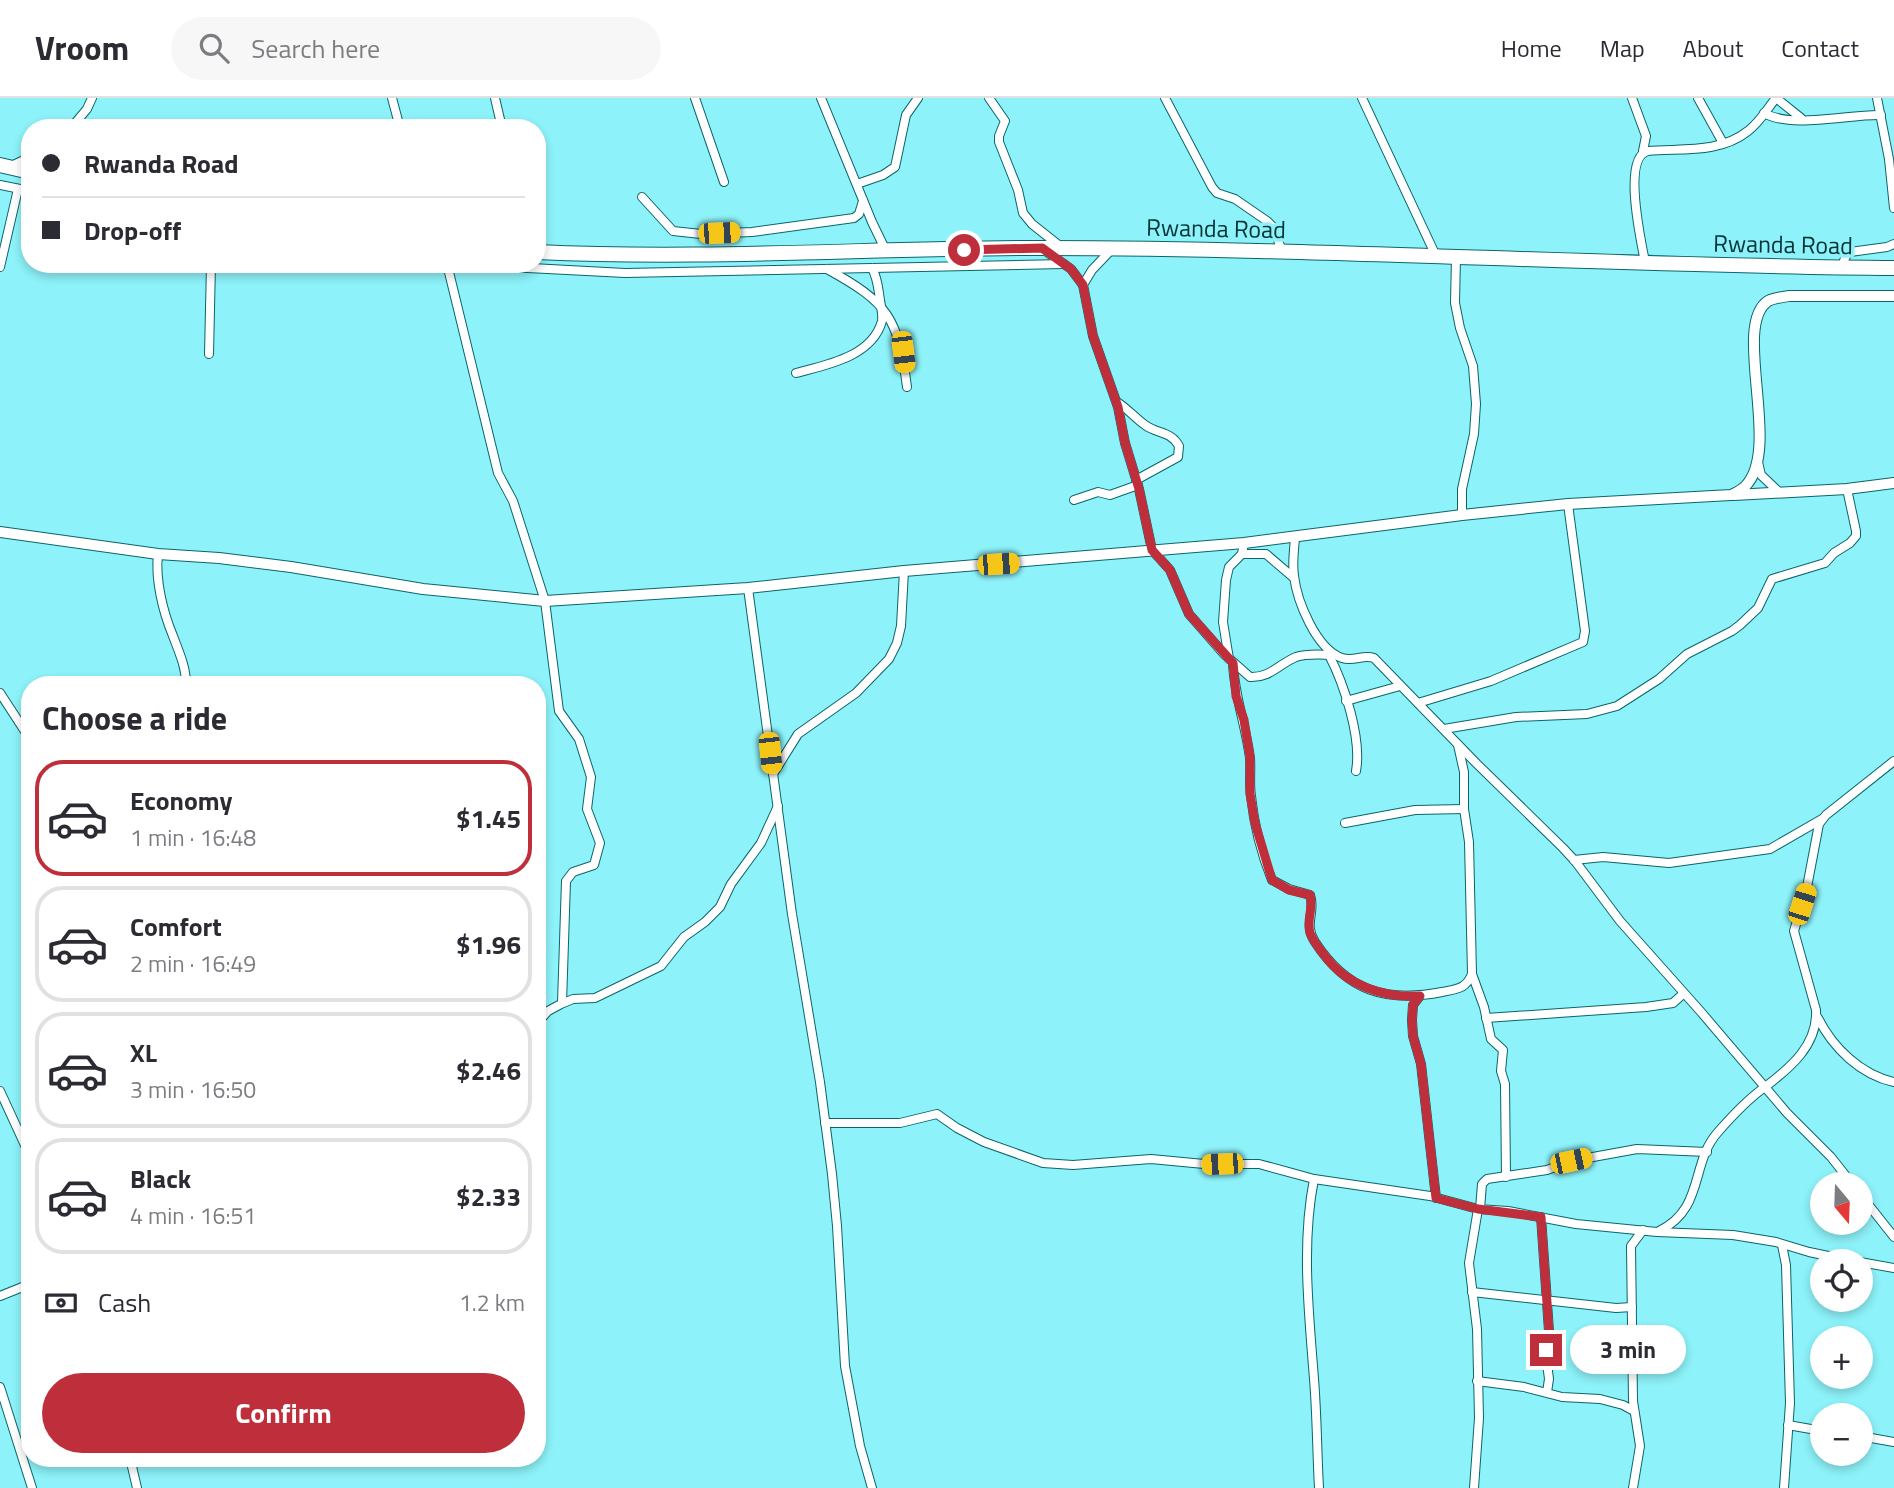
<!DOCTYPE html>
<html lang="en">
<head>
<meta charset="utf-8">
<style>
  :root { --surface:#fff; --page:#f7f7f7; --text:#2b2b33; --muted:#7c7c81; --line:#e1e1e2; --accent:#bf2f3b }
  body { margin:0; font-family:"Titillium Web",sans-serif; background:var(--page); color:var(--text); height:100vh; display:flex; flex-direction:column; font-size:26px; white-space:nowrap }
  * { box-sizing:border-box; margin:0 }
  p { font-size:23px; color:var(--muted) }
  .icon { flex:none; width:38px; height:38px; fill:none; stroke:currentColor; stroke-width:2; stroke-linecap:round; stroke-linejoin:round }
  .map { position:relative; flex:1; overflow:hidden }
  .drawer { position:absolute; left:21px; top:578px; width:525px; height:791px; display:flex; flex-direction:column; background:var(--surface); border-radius:28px; box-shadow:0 4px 10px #0003 }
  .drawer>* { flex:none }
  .guide { position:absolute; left:21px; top:21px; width:525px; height:154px; border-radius:28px; box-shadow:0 4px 10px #0003; display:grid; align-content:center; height:154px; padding:0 21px; background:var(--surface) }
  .needle { width:46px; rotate:161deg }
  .fabs { position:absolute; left:1810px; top:1074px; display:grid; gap:14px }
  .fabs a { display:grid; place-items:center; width:63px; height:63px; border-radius:50%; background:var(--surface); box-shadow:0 4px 10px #0003; font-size:35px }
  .end { position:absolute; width:32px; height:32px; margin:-16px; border:9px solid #bf2f3b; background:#fff; box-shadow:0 0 0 4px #fff }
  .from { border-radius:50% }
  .bubble { position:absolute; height:49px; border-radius:24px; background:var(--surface); box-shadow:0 4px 10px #0003; font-size:23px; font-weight:700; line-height:49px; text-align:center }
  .car { position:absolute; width:21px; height:42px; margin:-21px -10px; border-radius:9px; box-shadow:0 0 5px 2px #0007; background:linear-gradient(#f5c518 24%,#345 0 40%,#f5c518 0 76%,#345 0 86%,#f5c518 0) }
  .guide b { display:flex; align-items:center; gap:24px; height:66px; font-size:26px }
  .guide b+b { border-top:2px solid var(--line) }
  .guide i { width:18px; height:18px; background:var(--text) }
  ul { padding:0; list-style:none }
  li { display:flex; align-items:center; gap:21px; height:116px; margin:0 14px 10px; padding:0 7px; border:4px solid var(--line); border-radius:28px }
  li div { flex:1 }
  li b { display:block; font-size:26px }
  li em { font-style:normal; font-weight:700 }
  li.current { border-color:var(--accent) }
  li>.icon { width:63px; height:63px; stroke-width:1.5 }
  h2 { padding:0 21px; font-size:32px; line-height:84px }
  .pay { display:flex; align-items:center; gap:18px; height:77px; padding:0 21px; font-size:26px }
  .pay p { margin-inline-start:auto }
  .action { display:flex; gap:14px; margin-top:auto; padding:14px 21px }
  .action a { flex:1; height:80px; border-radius:42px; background:var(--accent); color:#fff; font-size:28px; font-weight:700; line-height:80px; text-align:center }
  header { display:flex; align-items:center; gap:42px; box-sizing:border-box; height:98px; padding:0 35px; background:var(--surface); border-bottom:2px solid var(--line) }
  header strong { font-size:33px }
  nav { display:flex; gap:38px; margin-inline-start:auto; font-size:24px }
  .search { width:490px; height:63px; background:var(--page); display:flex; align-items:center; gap:18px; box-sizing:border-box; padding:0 24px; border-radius:38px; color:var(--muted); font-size:26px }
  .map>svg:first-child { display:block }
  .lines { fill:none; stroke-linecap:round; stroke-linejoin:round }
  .street-casing { stroke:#0b656a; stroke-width:10 }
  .secondary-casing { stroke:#0b656a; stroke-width:12 }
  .highway-casing { stroke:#0b656a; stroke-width:16 }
  .street { stroke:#fff; stroke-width:8 }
  .secondary { stroke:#fff; stroke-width:10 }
  .highway { stroke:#fff; stroke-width:14 }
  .route { stroke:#bf2f3b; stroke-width:9 }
  .labels { text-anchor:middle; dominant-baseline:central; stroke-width:7; stroke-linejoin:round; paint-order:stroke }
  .street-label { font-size:24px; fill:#053437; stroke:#8df2f9 }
</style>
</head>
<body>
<header>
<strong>Vroom</strong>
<div class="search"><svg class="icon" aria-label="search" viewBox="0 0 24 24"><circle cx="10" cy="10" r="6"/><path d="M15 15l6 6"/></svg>Search here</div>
<nav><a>Home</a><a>Map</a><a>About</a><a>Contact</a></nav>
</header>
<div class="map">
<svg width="1894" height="1390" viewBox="0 0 1894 1390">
  <rect width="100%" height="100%" fill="#8df2f9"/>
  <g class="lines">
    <g class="street-casing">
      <g id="street">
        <path d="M 392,0 L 400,30"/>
        <path d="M 495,0 L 502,30"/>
        <path d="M 695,0 L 724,84"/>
        <path d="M 821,0 L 872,124 L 886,153"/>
        <path d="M 989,0 L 1005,23 L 999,38 L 999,44 L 1018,92 L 1023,115 L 1032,126 L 1061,149"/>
        <path d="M 1165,0 L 1212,89 L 1217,95 L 1235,101 L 1267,123 L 1274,130 L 1282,154"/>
        <path d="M 1362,0 L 1436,158"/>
        <path d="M 1632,0 L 1646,38 L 1643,53"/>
        <path d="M 1698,0 L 1723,45"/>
        <path d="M 1776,0 L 1801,20"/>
        <path d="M 1877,0 L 1889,61 L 1894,110"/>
        <path d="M 1764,15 C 1791,31 1849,16 1881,17"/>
        <path d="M 71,30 L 87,11 L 92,0"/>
        <path d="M 11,68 L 30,59"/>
        <path d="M 857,86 L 883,77 L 895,69 L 906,17 L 918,0"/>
        <path d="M 0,87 L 30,93"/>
        <path d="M 642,99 L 673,133 L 701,136 L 752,134 L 854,120 L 859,116 L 863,103"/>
        <path d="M 1112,151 L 1092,172 L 1083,187 L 1093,238 L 1118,309 L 1125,345 L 1139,391 L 1152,452 L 1170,472 L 1189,516 L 1224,556 L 1250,579 C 1270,580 1279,566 1296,559 C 1308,555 1322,557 1335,557"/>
        <path d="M 1044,152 L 1071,171 L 1083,187"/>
        <path d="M 1456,159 L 1455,205 L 1460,230 L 1473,268 L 1476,306 L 1474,336 L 1462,391 L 1462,417"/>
        <path d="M 1645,164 C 1641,143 1622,59 1648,53 C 1681,50 1719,56 1748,33 C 1760,24 1767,11 1776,0"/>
        <path d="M 447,166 L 498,375 L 513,403 L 545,503 L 559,613 L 579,641 L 591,679 L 587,711 L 600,745 L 594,767 L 573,774 L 566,783 L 562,905"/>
        <path d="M 453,166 L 625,175 L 1064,166"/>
        <path d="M 0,169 L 18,91"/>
        <path d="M 1841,170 L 1846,158 L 1850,154 L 1887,149 L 1894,146"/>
        <path d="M 827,171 C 889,205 898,220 907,289"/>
        <path d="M 209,256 L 211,166"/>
        <path d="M 796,275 C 826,267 872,259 882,223 C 883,217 881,209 880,202 C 878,190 878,181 872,170"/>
        <path d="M 1117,304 C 1128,311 1135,320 1145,327 C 1157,336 1171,333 1179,348 L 1178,359 L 1136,382"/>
        <path d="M 1758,364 L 1761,377 L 1780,395"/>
        <path d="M 1074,402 L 1098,394 L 1110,397 L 1138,387"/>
        <path d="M 1295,440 C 1294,453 1292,465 1294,478 C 1297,503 1316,551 1342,560 C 1354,564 1363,556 1374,560 L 1477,666 L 1563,750 L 1575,763 L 1620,823 L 1701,914 L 1787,1015 L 1831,1059 L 1853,1087"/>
        <path d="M 158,456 C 155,482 163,514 173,538 C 179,554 186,569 186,586"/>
        <path d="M 1242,456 L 1266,456 L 1294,480"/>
        <path d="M 748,490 L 792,816 L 820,984 L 832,1076 L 837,1128 L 845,1268 L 860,1348 L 872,1390"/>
        <path d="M 1329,557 C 1344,586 1362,640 1356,673"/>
        <path d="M 1229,561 L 1223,524 L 1226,482 L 1229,469 L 1242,456 L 1244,445"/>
        <path d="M 1233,565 C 1234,597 1246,628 1250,660 C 1251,673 1249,685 1251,698 C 1254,726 1261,755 1272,782 L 1289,791 L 1310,797 C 1316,814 1303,826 1315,844 C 1347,893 1386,905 1442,894 C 1457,891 1466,891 1472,876 L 1469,744 L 1464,711 L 1464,674 L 1458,647"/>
        <path d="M 0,595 L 30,641"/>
        <path d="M 1346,603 L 1400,588"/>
        <path d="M 1418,605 L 1491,583 L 1583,544 L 1585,533 L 1568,406"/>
        <path d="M 1444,631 L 1516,619 L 1587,616 L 1617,608 L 1659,581 L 1687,556 L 1732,533 L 1740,527 L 1758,510 L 1772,481 L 1825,465 L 1834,455 L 1850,445 L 1856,438 L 1856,433 L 1847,391"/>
        <path d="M 773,676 L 798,636 L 856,595 L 889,561 L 897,545 L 901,528 L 904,473"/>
        <path d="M 1345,725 L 1415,712 L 1464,711"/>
        <path d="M 1574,762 L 1603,759 L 1669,765 L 1770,751 L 1822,721"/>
        <path d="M 1472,876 L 1484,909 L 1491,941 L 1503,952 L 1501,973 L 1505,986 L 1506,1079"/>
        <path d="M 1420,898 L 1413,907 L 1412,922 L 1413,938 L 1421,966 L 1436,1100"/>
        <path d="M 1486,920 L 1646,909 L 1673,905 L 1683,896"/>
        <path d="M 1818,920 C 1833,950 1861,977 1894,984"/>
        <path d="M 537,925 L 548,913 L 561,906 L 573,901 L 595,900 L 661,868 L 684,839 L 705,824 L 720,809 L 731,786 L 761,745 L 778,708"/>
        <path d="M 0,993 L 30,1058"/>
        <path d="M 825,1025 L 900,1025 L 937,1016 L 957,1030 L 984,1044 L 1043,1065 L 1073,1067 L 1151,1061 L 1204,1066 L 1259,1066 L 1314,1081 L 1430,1098 L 1478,1111 L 1508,1113 L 1576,1126 L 1657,1134 L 1733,1137 L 1776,1144 L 1809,1154 L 1857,1164"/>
        <path d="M 1314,1081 C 1301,1147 1309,1215 1314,1281 C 1317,1318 1317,1354 1319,1390"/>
        <path d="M 1860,1096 L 1894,1139"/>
        <path d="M 1480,1111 L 1482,1086 L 1487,1081 L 1547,1072 L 1571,1063 L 1637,1051 L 1707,1054"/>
        <path d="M 1541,1119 L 1549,1233 L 1546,1258 L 1549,1281 L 1547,1294"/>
        <path d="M 1659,1133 C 1705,1111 1690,1065 1718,1034 C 1732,1018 1748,1001 1765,989 C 1790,970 1818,947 1816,912 L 1794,833 L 1807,789 L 1819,726 L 1826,717 L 1894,663"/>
        <path d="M 1782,1147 L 1786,1167 L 1790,1305 L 1784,1390"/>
        <path d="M 1860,1164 L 1894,1170"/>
        <path d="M 1472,1194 L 1616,1210 L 1632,1209"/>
        <path d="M 0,1198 L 30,1186"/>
        <path d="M 1477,1283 L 1524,1289 L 1562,1299 L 1600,1301 L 1623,1307 L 1634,1313"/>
        <path d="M 0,1289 L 32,1390"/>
        <path d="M 1788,1327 L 1822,1333"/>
        <path d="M 1860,1338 L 1894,1344"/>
        <path d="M 130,1360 L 137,1390"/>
        <path d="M 1474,1390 L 1479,1320 L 1477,1231 L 1469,1165 L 1478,1111"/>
        <path d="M 1633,1390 L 1640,1348 L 1633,1303 L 1631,1148 L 1643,1132"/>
      </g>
    </g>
    <g class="secondary-casing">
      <g id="secondary">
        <path d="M 1734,397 L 1847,391 L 1894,385"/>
        <path d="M 0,434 L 158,456 L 219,460 L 291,469 L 423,491 L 545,503 L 748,490 L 904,473 L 1244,445 L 1462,417 L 1568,406 L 1731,397 C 1738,394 1744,391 1748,385 C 1780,345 1732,227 1768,203 C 1774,200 1782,199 1789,198 L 1894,198"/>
      </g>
    </g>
    <g class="highway-casing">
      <g id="highway">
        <path d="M 0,67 L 30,74"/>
        <path d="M 537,154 C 705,162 874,150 1042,150 C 1326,150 1610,168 1894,170"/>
      </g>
    </g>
    <use href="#street" class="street"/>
    <use href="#secondary" class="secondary"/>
    <use href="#highway" class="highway"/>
  </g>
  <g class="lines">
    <path class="route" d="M 964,152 L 1042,150 L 1071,171 L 1083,187 L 1093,238 L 1118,309 L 1125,345 L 1139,391 L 1152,452 L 1170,472 L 1189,516 L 1233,565 L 1236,598 L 1244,622 L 1250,659 L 1250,696 L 1255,725 L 1272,782 L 1289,792 L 1310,797 C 1314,810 1306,821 1310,835 C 1313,843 1319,850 1325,858 C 1347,888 1384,900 1420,898 L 1413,907 L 1412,922 L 1413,938 L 1421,966 L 1436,1100 L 1478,1111 L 1541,1119 L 1549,1233 L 1546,1252"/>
  </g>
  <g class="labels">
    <g class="street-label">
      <text transform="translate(1216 130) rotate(1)">Rwanda Road</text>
      <text transform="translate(1783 146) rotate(1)">Rwanda Road</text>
    </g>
  </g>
</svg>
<div class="fabs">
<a><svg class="needle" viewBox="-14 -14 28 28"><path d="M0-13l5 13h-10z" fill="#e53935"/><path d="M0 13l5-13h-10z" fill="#7c7c81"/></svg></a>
<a><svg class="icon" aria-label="locate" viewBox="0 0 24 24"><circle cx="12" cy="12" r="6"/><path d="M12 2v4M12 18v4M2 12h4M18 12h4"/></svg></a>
<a>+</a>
<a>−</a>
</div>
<i class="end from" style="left:964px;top:152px"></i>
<i class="end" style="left:1546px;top:1252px"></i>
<div class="bubble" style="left:1570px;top:1227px;width:116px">3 min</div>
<i class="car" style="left:719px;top:135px;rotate:88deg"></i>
<i class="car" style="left:903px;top:254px;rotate:173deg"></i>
<i class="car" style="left:998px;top:466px;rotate:86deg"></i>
<i class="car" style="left:770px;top:655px;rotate:174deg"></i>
<i class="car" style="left:1802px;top:806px;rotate:18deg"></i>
<i class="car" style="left:1571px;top:1063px;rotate:78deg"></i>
<i class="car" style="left:1222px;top:1066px;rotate:268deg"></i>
<div class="guide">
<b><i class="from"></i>Rwanda Road</b>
<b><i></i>Drop-off</b>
</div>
<section class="drawer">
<h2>Choose a ride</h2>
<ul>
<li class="current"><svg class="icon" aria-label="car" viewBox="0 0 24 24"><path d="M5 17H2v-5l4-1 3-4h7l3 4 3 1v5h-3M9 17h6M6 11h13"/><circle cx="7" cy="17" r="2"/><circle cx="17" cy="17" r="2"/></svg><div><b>Economy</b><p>1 min · 16:48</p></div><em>$1.45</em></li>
<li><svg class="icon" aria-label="car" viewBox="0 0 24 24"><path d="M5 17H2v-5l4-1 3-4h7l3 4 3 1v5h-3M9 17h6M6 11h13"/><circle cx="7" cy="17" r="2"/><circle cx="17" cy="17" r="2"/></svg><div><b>Comfort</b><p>2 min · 16:49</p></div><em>$1.96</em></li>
<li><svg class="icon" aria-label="car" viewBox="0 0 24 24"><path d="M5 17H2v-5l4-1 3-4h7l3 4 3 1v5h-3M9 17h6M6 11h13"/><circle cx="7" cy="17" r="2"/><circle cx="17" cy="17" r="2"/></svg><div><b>XL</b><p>3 min · 16:50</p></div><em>$2.46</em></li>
<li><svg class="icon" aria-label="car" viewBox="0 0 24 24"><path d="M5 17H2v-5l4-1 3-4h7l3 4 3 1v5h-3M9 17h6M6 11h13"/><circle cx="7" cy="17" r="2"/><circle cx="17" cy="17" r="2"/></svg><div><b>Black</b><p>4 min · 16:51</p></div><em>$2.33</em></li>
</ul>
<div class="pay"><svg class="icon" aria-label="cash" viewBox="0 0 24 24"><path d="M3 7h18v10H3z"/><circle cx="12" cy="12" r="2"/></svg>Cash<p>1.2 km</p></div>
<div class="action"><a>Confirm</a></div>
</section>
</div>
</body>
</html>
